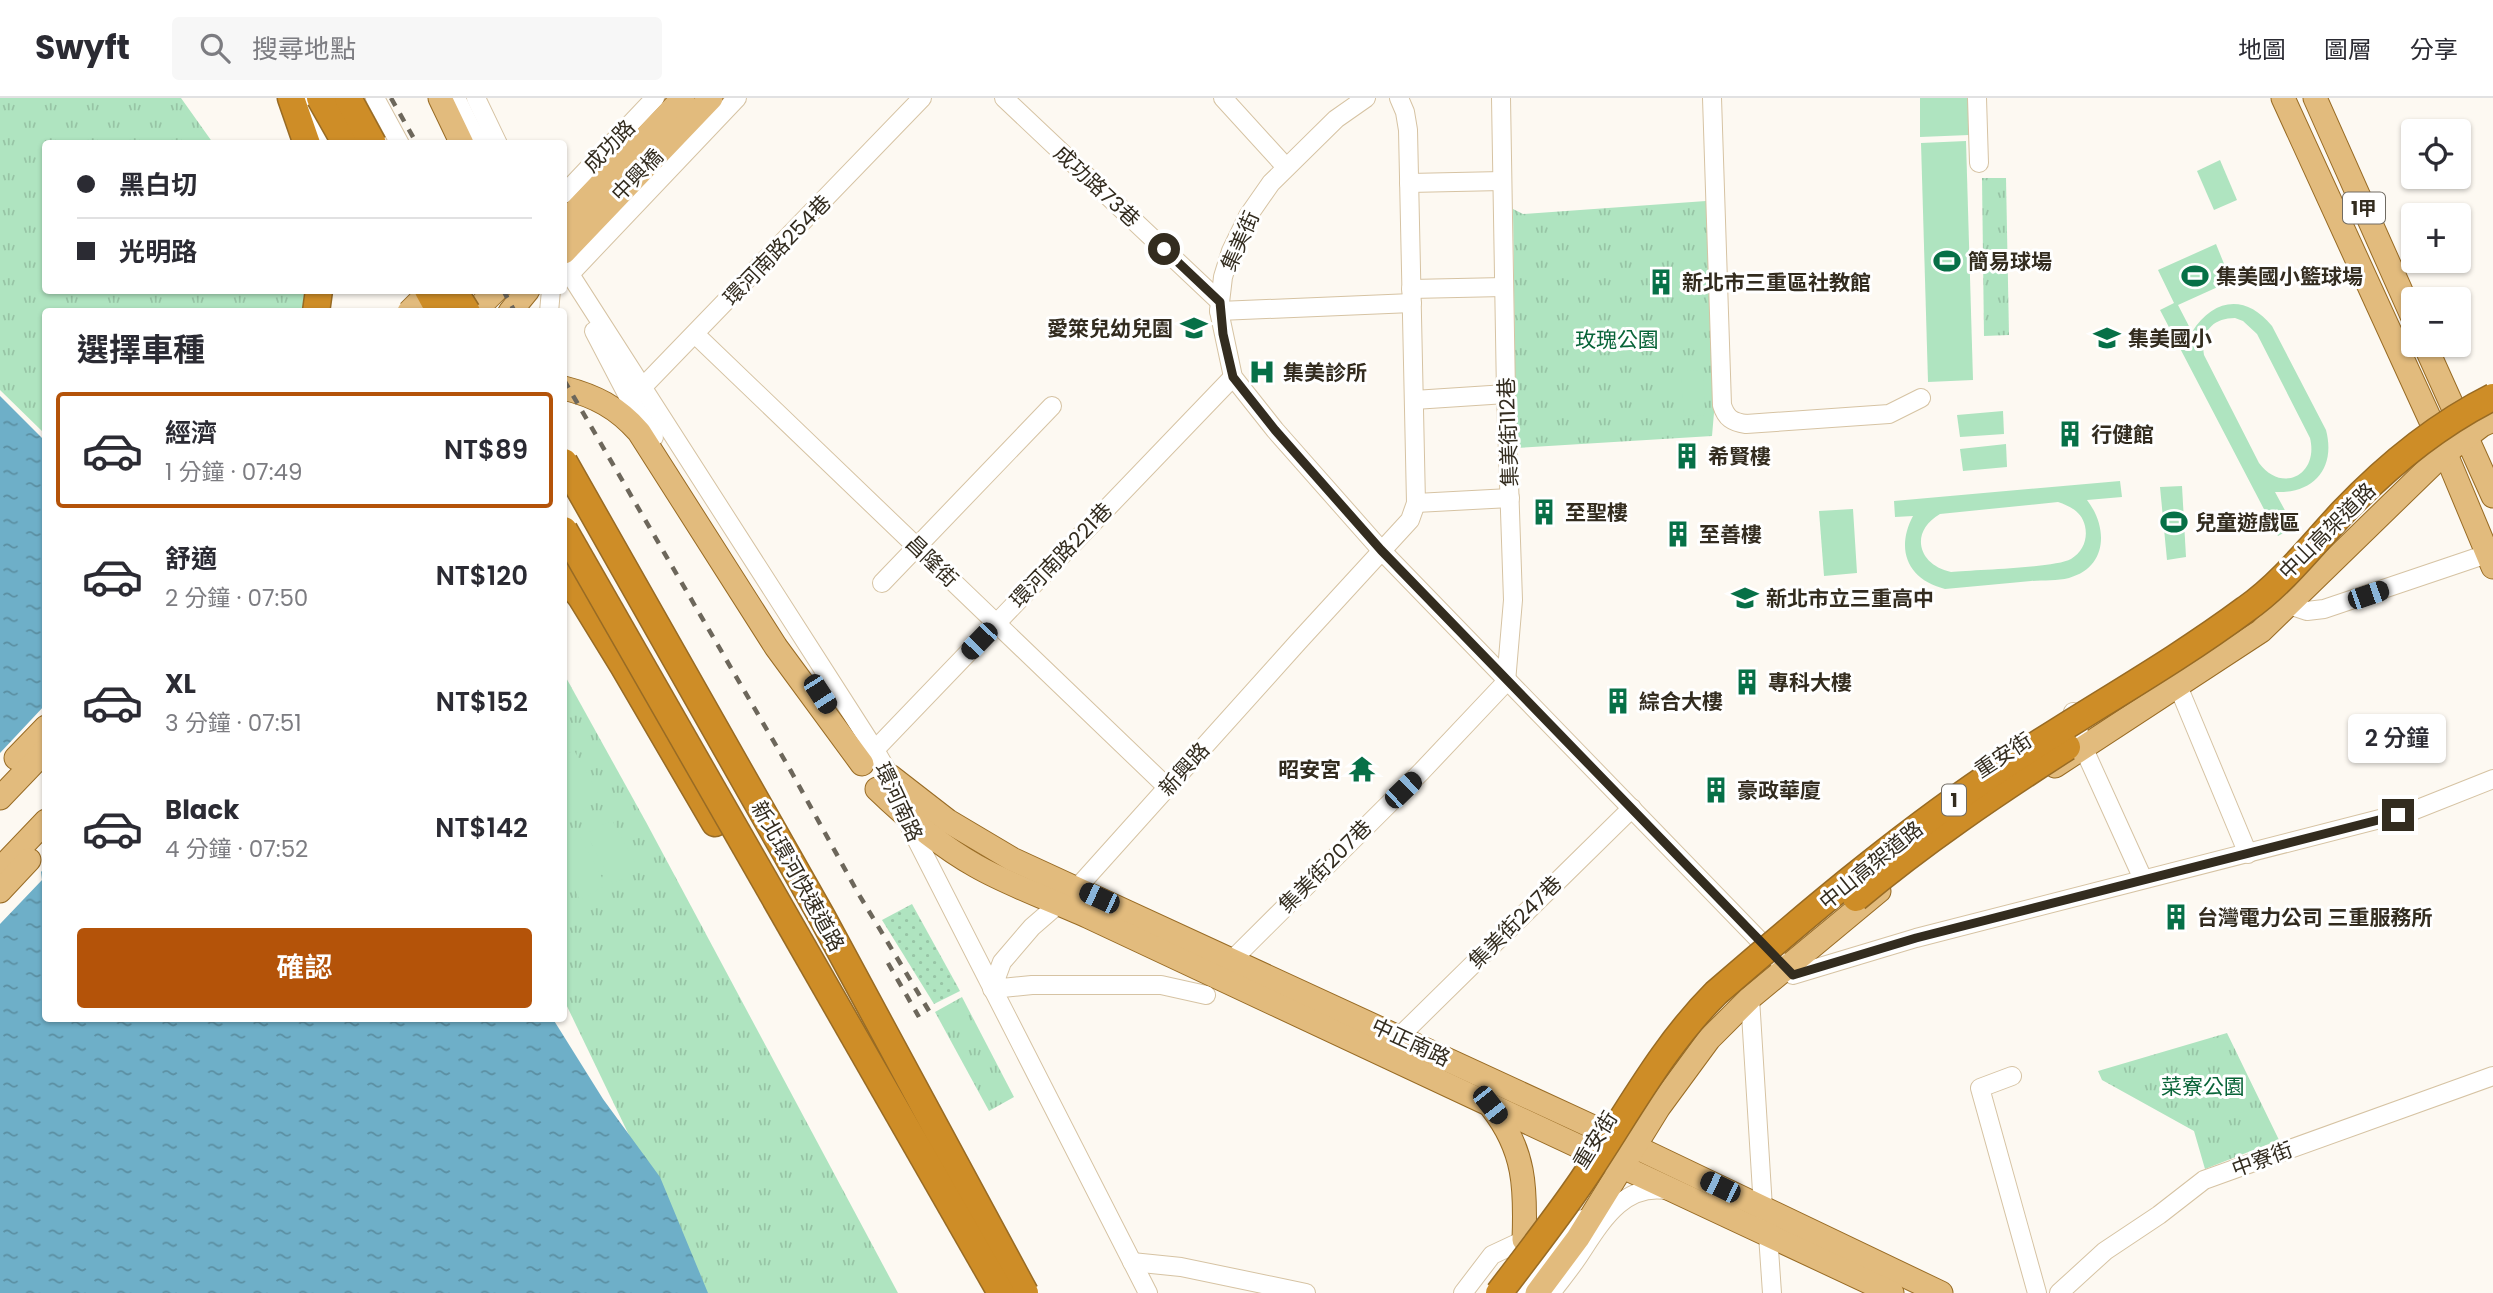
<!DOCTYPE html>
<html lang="zh-TW">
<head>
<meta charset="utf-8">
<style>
  :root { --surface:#fff; --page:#f7f7f7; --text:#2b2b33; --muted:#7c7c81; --line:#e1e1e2; --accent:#b45309 }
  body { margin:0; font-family:Poppins,"Noto Sans TC",sans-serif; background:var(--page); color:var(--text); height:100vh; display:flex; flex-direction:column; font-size:26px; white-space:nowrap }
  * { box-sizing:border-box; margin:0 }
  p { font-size:23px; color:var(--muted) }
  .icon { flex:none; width:38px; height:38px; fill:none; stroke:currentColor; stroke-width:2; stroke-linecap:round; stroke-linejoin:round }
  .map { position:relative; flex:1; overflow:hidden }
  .details { position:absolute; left:42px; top:210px; width:525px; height:714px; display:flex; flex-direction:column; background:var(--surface); border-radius:7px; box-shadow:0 2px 5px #0004 }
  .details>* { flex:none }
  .hud { position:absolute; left:42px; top:42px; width:525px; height:154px; border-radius:7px; box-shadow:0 2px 5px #0004; display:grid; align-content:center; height:154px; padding:0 35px; background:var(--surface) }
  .fabs { position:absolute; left:2401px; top:21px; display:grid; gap:14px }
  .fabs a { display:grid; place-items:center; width:70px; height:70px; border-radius:7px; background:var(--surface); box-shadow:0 2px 5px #0004; font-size:35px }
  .end { position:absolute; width:32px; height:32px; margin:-16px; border:9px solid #332c1f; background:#fff; box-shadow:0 0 0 4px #fff }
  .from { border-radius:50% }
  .bubble { position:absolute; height:49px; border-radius:7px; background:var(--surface); box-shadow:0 2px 5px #0004; font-size:23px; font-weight:600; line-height:49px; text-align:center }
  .car { position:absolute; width:21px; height:42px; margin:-21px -10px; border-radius:9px; box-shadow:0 0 5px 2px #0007; background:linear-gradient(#222 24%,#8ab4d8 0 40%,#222 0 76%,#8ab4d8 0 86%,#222 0) }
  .hud b { display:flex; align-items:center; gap:24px; height:66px; font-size:26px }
  .hud b+b { border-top:2px solid var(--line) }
  .hud i { width:18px; height:18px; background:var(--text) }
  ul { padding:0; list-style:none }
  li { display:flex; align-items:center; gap:21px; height:116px; margin:0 14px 10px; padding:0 21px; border:4px solid transparent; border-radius:7px }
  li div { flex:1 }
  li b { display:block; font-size:26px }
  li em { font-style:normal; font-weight:600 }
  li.active { border-color:var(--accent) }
  li>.icon { width:63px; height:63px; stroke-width:1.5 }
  h2 { padding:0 35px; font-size:32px; line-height:84px }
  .button { display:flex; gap:14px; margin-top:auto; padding:14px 35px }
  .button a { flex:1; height:80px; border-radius:7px; background:var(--accent); color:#fff; font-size:28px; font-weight:600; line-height:80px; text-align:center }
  header { display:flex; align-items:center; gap:42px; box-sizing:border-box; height:98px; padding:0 35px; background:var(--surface); border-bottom:2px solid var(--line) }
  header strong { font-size:33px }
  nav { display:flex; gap:38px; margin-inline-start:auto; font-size:24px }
  .search { width:490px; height:63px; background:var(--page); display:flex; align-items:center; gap:18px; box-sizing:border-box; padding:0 24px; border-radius:7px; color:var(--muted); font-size:26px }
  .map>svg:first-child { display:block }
  .grass { fill:url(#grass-dots) }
  .park { fill:url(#park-tufts) }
  .pitch { fill:#afe4c0; fill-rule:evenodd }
  .water { fill:url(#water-ripples) }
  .pier { fill:#fdf9f2 }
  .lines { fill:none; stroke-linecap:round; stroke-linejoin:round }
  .minor-casing { stroke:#d6c3a3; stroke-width:20 }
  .major-casing { stroke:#986b24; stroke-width:25 }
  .highway-casing { stroke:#986b24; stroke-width:29 }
  .minor { stroke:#fff; stroke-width:18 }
  .major { stroke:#e2bb7d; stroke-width:23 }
  .highway { stroke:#ce8d27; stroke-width:26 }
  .rail { stroke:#6d675b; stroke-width:4.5; stroke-dasharray:9 9; stroke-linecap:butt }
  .major-bridge-casing { stroke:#986b24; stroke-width:25; stroke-linecap:butt }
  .highway-bridge-casing { stroke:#986b24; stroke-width:29; stroke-linecap:butt }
  .major-bridge { stroke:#e2bb7d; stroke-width:23 }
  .highway-bridge { stroke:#ce8d27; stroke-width:26 }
  .route { stroke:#332c1f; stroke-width:9 }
  .labels { text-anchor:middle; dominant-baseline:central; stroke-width:6; stroke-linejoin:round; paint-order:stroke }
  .shield { fill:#fff; stroke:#706b62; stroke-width:2 }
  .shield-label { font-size:19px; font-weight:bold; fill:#332c1f }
  .street-label { font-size:21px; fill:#332c1f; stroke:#fff }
  .poi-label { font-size:21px; font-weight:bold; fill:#332c1f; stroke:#fff; text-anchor:start }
  .park-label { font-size:21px; fill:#086438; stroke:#fff }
</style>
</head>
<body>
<header>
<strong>Swyft</strong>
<div class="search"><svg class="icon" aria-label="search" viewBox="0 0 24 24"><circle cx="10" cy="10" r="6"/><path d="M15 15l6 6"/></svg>搜尋地點</div>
<nav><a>地圖</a><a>圖層</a><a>分享</a></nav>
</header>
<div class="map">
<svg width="2493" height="1195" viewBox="0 0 2493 1195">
  <defs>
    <pattern id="grass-dots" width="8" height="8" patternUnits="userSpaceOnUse" patternTransform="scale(1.75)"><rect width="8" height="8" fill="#afe4c0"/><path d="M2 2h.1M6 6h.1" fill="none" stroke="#97c4a5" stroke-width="1.8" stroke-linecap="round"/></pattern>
    <pattern id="park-tufts" width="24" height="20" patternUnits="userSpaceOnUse" patternTransform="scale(1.75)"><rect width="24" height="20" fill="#afe4c0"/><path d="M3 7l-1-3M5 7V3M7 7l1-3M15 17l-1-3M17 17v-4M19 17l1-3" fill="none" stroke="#97c4a5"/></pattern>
    <pattern id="water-ripples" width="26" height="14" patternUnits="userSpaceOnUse" patternTransform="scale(1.75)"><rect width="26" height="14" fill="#6eafc8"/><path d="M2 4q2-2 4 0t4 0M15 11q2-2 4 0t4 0" fill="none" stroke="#5b8fa2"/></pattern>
  </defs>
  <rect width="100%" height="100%" fill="#fdf9f2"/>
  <path class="grass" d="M 912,806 L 960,893 L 934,906 L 882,822 Z"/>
  <g class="park">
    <path d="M 0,0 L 181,0 L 213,45 L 46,46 L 46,192 L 315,193 L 329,213 L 46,214 L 45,336 L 0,292 Z"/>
    <path d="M 1982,80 L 2006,80 L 2009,237 L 1984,238 Z"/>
    <path d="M 1706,103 L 1720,245 L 1712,338 L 1516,350 L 1513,111 L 1523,116 Z"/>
    <path d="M 564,576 L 646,724 L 898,1195 L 705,1195 L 564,902 Z"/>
    <path d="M 962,899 L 1014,999 L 989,1013 L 935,914 Z"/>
    <path d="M 2227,935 L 2279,1042 L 2205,1071 L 2194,1033 L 2102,982 L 2098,973 Z"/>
  </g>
  <g class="pitch">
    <path d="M 1920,0 L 1969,0 L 1969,37 L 1920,39 Z"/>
    <path d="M 1966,43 L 1973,282 L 1928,284 L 1921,45 Z"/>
    <path d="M 2220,62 L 2237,102 L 2214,112 L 2197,73 Z"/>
    <path d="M 2216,146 L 2231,183 L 2178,207 L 2192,234 C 2213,201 2245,195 2272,228 L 2326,332 C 2336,370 2314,396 2275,394 L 2294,429 L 2278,438 L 2160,212 L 2174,205 L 2158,172 ZM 2235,220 L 2243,223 L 2257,236 L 2310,340 C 2319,377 2282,396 2259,365 L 2204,257 C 2200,235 2212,220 2235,220 Z"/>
    <path d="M 1703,272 L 1705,317 L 1684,318 L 1681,273 Z"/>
    <path d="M 2003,313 L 2004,336 L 1960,339 L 1957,317 Z"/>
    <path d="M 2006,346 L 2007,369 L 1963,373 L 1960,351 Z"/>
    <path d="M 2120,383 L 2122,399 L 2087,402 C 2108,429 2108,469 2069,480 C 2057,483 2043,482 2031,483 C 2003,486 1974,488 1945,491 C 1908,482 1895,452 1913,418 L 1895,419 L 1894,403 ZM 2058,404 C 2070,408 2082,414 2085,428 C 2088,441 2083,454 2071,461 C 2055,470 1974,472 1951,474 C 1918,467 1909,434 1940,416 Z"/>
    <path d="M 2182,388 L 2186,459 L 2167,462 L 2160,389 Z"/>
    <path d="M 1853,411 L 1857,475 L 1824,478 L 1819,413 Z"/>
    <path d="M 574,652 L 601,701 L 575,716 L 564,694 L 564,658 Z"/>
    <path d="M 612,722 L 639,772 L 613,786 L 586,736 Z"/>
    <path d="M 580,739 L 606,787 L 580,802 L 564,771 L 564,748 Z"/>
  </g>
  <path class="water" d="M 0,298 L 45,343 L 46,920 L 553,921 L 603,1001 L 660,1079 L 708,1195 L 0,1195 Z"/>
  <path class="pier" d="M 45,607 L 45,769 L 41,774 L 42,782 L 0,826 L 0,655 Z"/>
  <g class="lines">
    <g class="minor-casing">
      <g id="minor">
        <path d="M 375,0 L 400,46"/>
        <path d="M 456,0 L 479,46"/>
        <path d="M 476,0 L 498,46"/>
        <path d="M 1004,0 L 1220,204"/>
        <path d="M 1223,0 L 1285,68"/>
        <path d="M 1366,0 L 1336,21 L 1271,85 L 1248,118 L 1231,153 L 1223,179 L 1219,213 L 1233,279 L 1275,332 L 1381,452 L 1793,877 L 1916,840 L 2415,712 L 2493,681"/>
        <path d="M 1712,0 L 1722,307 C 1726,320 1732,324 1746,326 L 1889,316 L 1921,300"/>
        <path d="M 1977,0 L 1979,65"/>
        <path d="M 302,3 L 325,46"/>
        <path d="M 1409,85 L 1502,83"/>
        <path d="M 564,96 L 655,0"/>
        <path d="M 564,167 L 875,652 L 890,678 L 894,688"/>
        <path d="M 570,176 L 737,0"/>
        <path d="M 1411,191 L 1504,189"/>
        <path d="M 1219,213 L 1412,205"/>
        <path d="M 549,214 L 551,192"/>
        <path d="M 594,233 L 630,302 L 654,339"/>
        <path d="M 696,237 L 1168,690"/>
        <path d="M 635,297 L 922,0"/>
        <path d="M 1414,302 L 1506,296"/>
        <path d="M 1416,405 L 1510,400"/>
        <path d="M 882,485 L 1052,308"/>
        <path d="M 2289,507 L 2307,513 L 2324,511 L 2487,456"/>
        <path d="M 2178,588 L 2248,756"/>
        <path d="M 2073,614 L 2083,649 L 2143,781"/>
        <path d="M 867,660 L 1233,279"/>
        <path d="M 906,721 L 1148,1195"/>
        <path d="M 1232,862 L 1421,674 L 1506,584 L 1513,502 L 1506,296 L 1501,0"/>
        <path d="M 1206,897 L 1161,887 L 1032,887 L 992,891 L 1002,864 L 1032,829 L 1077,790 L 1298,544 L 1410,422 L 1416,405 L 1408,32 L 1405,14 L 1399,0"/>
        <path d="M 1750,900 L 1763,1110 L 1768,1137 L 1772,1195"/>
        <path d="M 1399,939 L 1632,710"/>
        <path d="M 2012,978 L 1980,990 L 2037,1195"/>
        <path d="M 1132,1164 L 1181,1169 L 1306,1195"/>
        <path d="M 1463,1195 L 1492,1157 L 1524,1142"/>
        <path d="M 1519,1195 L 1548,1154 L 1582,1121"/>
        <path d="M 1551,1195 C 1560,1183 1570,1171 1578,1159 C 1600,1126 1623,1083 1670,1093"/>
        <path d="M 2059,1195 L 2105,1153 L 2159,1117 L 2204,1082 L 2493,978"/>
      </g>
    </g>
    <g class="major-casing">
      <g id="major">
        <path d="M 440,0 L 462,46"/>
        <path d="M 2283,0 L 2445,354 L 2493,469"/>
        <path d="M 2315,0 L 2413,220"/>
        <path d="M 564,125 L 683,0"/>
        <path d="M 564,154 L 711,0"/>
        <path d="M 474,214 L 496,192"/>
        <path d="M 510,214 L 528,192"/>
        <path d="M 2425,247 L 2493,398"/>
        <path d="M 564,290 C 595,298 617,309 639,334 L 776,549 L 862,666"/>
        <path d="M 16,660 L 46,629"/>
        <path d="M 2055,668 L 2261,533 L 2438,361 L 2482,327 L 2493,322"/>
        <path d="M 890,678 L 948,723 L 1012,761 L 1602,1033 L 1941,1195"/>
        <path d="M 877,691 C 907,720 939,747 976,768 C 1011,788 1052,802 1089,819 L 1892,1195"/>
        <path d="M 0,700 L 46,652"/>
        <path d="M 0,771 L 46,723"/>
        <path d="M 0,793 L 29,762"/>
        <path d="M 1492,1010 C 1525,1052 1526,1090 1524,1142"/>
        <path d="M 1537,1195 L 1578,1140 L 1659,1009 L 1709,941 L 1750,900 L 1879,793"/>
      </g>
    </g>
    <g class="highway-casing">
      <g id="highway">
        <path d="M 291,0 L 307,46"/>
        <path d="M 316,214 L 319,192"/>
        <path d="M 564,478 L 581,499 L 624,569 L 715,725"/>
      </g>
    </g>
    <use href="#minor" class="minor"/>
    <use href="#major" class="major"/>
    <use href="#highway" class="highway"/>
    <g class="rail">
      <path d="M 391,0 L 417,46"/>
      <path d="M 503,192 L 515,214"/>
      <path d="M 564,282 L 792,675 L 858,795 L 929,913"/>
      <path d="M 888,865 L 919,919"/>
    </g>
    <g class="major-bridge-casing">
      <path id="major-bridge" d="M 409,214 L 431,192"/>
    </g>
    <g class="highway-bridge-casing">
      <g id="highway-bridge">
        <path d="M 320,0 L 346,46"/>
        <path d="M 348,0 L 373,46"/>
        <path d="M 428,192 L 440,214"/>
        <path d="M 454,193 L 467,214"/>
        <path d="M 564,364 L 822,819 L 1025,1195"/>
        <path d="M 564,432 L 1001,1195"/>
        <path d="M 1856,800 C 1923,744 1994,696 2067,649"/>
        <path d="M 1499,1195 C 1527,1158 1556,1121 1582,1083 C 1626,1018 1661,950 1716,895 C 1804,819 1893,743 1989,678 C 2073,620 2164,572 2246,511 C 2283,485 2312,447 2343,414 C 2386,369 2437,327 2493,299"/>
      </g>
    </g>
    <use href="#major-bridge" class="major-bridge"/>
    <use href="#highway-bridge" class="highway-bridge"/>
  </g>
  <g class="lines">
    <path class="route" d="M 1164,151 L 1220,204 L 1223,236 L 1233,279 L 1275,332 L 1381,452 L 1793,877 L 1916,840 L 2398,717"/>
  </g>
  <defs>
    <g id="stadium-bare" transform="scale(2.1)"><path d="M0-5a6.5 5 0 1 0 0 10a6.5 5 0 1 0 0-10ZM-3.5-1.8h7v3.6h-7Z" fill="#077047" stroke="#fff" stroke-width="2.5" paint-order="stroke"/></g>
    <g id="building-bare" transform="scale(2.1)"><path d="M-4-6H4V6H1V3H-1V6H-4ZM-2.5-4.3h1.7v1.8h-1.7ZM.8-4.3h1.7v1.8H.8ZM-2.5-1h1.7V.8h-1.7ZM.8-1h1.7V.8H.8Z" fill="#077047" stroke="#fff" stroke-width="2.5" paint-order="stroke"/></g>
    <g id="school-bare" transform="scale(2.1)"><path d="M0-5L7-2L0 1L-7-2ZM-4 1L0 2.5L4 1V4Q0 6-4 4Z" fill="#077047" stroke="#fff" stroke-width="2.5" paint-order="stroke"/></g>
    <g id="hospital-bare" transform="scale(2.1)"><path d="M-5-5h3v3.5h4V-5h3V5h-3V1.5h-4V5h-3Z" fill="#077047" stroke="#fff" stroke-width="2.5" paint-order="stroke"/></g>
    <g id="temple-bare" transform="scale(2.1)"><path d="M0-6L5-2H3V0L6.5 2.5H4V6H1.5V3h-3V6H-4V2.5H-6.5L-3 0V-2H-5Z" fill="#077047" stroke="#fff" stroke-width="2.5" paint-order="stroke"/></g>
  </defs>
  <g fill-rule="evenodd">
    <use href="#stadium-bare" x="1947" y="163"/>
    <use href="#stadium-bare" x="2195" y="178"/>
    <use href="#building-bare" x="1661" y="184"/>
    <use href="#school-bare" x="1194" y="230"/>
    <use href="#school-bare" x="2107" y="240"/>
    <use href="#hospital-bare" x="1262" y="274"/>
    <use href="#building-bare" x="2070" y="336"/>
    <use href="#building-bare" x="1687" y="358"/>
    <use href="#building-bare" x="1544" y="414"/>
    <use href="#stadium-bare" x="2174" y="424"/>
    <use href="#building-bare" x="1678" y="436"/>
    <use href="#school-bare" x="1745" y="500"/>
    <use href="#building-bare" x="1747" y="584"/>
    <use href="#building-bare" x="1618" y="603"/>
    <use href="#temple-bare" x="1362" y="671"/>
    <use href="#building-bare" x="1716" y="692"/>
    <use href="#building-bare" x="2176" y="819"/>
  </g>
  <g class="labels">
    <g class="shield">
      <rect x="2343" y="94.5" width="42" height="31" rx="5"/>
      <rect x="1942" y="686.5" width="24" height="31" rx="5"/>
    </g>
    <g class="shield-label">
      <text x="2364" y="110">1甲</text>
      <text x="1954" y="702">1</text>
    </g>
    <g class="street-label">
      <text transform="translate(609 48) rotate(-46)">成功路</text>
      <text transform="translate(637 77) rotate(-46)">中興橋</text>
      <text transform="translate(1097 88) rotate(43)">成功路73巷</text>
      <text transform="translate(1240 143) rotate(-66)">集美街</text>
      <text transform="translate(777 152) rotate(-46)">環河南路254巷</text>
      <text transform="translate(1508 334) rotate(-92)">集美街112巷</text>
      <text transform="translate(2327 433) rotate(-45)">中山高架道路</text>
      <text transform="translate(1061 457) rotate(-46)">環河南路221巷</text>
      <text transform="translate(932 463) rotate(44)">昌隆街</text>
      <text transform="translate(2003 657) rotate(-33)">重安街</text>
      <text transform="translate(1184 671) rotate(-48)">新興路</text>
      <text transform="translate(899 704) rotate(65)">環河南路</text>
      <text transform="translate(1871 767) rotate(-39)">中山高架道路</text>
      <text transform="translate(1325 768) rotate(-45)">集美街207巷</text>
      <text transform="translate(798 778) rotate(61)">新北環河快速道路</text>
      <text transform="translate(1515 824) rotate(-45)">集美街247巷</text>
      <text transform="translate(1411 944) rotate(25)">中正南路</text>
      <text transform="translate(1595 1042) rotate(-58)">重安街</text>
      <text transform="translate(2262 1061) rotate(-20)">中寮街</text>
    </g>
    <g class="poi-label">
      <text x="1968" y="163">簡易球場</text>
      <text x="2216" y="178">集美國小籃球場</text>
      <text x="1682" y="184">新北市三重區社教館</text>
      <text x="1173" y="230" text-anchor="end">愛箂兒幼兒園</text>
      <text x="2128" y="240">集美國小</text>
      <text x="1283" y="274">集美診所</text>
      <text x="2091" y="336">行健館</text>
      <text x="1708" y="358">希賢樓</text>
      <text x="1565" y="414">至聖樓</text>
      <text x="2195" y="424">兒童遊戲區</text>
      <text x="1699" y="436">至善樓</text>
      <text x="1766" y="500">新北市立三重高中</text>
      <text x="1768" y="584">專科大樓</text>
      <text x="1639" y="603">綜合大樓</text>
      <text x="1341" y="671" text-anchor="end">昭安宮</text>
      <text x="1737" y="692">豪政華廈</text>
      <text x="2197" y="819">台灣電力公司 三重服務所</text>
    </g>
    <g class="park-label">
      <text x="1617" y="241">玫瑰公園</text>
      <text x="2203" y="988">菜寮公園</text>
    </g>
  </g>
</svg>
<div class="fabs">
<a><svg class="icon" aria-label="locate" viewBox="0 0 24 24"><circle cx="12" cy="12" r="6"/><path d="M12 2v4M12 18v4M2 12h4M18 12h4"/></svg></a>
<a>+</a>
<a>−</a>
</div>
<i class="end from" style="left:1164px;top:151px"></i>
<i class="end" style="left:2398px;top:717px"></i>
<div class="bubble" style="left:2348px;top:616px;width:98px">2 分鐘</div>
<i class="car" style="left:2368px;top:497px;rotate:71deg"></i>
<i class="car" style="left:979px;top:543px;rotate:224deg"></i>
<i class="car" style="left:820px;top:596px;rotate:147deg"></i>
<i class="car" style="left:1403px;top:692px;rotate:46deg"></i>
<i class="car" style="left:1099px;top:800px;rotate:295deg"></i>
<i class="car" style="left:1490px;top:1007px;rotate:142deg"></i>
<i class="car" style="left:1720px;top:1089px;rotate:296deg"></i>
<div class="hud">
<b><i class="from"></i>黑白切</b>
<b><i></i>光明路</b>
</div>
<section class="details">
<h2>選擇車種</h2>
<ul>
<li class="active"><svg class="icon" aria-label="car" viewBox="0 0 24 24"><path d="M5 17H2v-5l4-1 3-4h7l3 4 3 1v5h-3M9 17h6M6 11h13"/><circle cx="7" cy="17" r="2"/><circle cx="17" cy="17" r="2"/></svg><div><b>經濟</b><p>1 分鐘 · 07:49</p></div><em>NT$89</em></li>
<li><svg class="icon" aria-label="car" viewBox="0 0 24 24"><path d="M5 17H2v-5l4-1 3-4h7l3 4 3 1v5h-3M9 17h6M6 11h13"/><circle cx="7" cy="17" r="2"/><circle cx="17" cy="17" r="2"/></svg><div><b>舒適</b><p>2 分鐘 · 07:50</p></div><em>NT$120</em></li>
<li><svg class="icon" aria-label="car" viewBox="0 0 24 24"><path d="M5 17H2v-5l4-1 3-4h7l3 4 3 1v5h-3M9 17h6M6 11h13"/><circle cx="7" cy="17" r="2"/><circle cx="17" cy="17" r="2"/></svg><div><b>XL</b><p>3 分鐘 · 07:51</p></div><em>NT$152</em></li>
<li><svg class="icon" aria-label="car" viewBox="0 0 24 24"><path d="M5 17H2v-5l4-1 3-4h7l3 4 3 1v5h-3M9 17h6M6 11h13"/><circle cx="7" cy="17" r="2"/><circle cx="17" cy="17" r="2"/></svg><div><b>Black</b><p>4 分鐘 · 07:52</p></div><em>NT$142</em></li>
</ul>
<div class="button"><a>確認</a></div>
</section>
</div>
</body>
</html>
